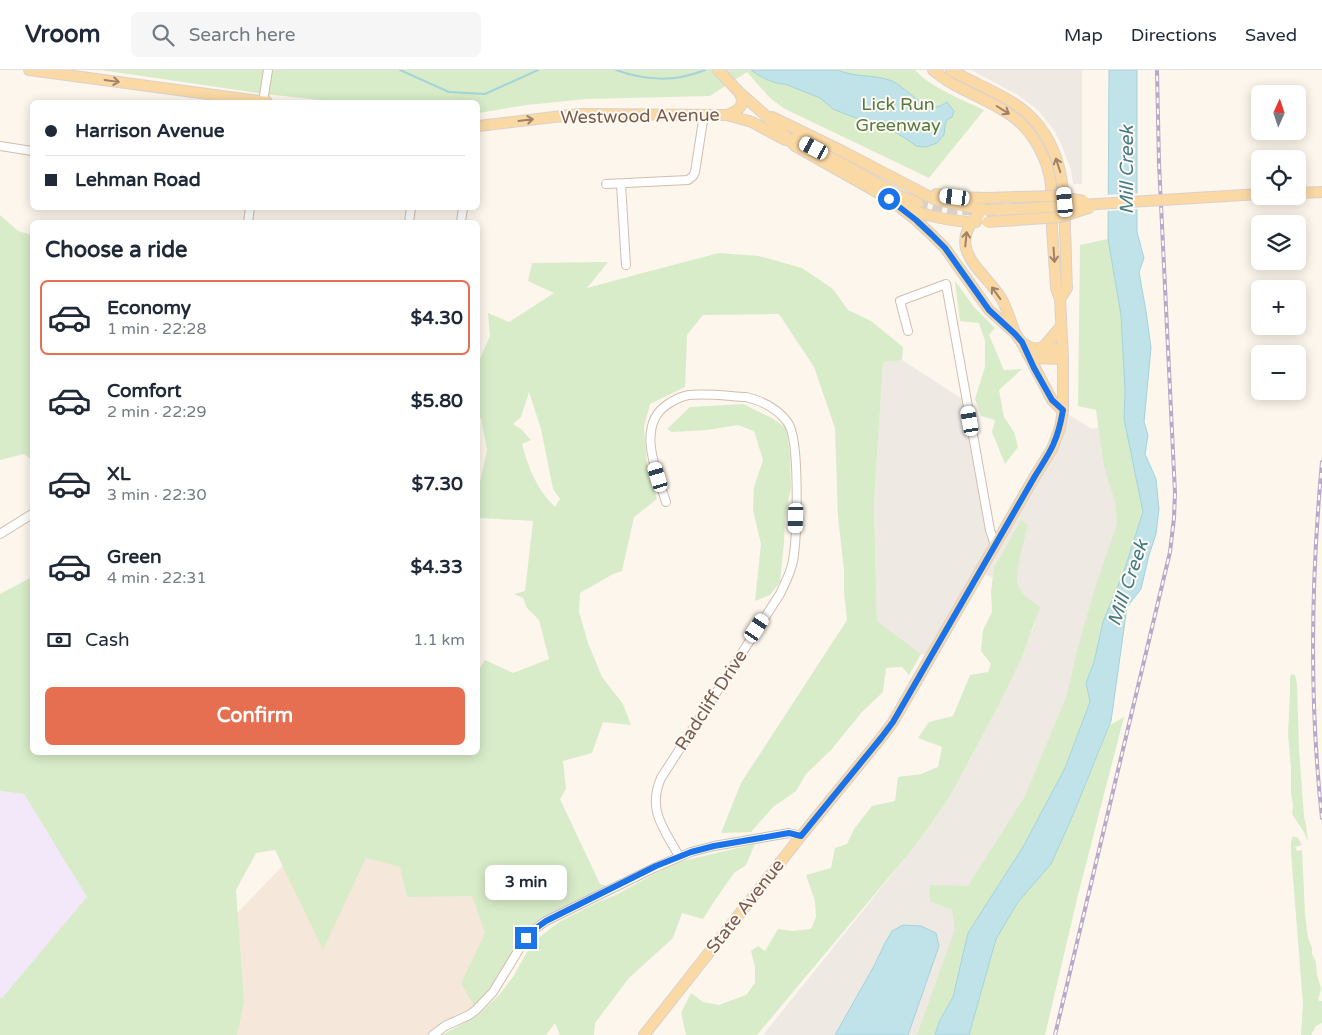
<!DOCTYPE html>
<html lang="en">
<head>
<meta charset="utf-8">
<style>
  :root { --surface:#fff; --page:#f6f6f7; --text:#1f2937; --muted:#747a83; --line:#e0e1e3; --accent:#e76f51 }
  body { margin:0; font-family:"Varela Round",sans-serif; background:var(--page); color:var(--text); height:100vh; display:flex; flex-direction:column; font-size:19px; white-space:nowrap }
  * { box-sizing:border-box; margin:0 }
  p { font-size:16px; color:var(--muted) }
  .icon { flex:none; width:28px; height:28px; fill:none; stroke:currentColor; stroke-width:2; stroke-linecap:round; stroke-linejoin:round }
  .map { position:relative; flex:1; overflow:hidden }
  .drawer { position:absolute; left:30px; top:150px; width:450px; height:535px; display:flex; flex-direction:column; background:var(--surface); border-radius:8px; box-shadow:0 2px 12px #0003 }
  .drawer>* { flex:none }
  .banner { position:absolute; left:30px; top:30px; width:450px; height:110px; border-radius:8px; box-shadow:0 2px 12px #0003; display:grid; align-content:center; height:110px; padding:0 15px; background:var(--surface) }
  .needle { width:32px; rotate:3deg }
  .buttons { position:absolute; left:1251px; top:15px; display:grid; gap:10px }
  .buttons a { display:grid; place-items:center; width:55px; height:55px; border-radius:8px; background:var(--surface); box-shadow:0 2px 12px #0003; font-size:25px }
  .end { position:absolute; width:22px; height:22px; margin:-11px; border:6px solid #1a73e8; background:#fff; box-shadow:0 0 0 2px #fff }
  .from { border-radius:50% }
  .bubble { position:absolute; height:35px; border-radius:8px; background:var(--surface); box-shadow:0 2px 12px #0003; font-size:16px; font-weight:700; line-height:35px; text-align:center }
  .car { position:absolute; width:15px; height:30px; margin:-15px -8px; border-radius:6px; box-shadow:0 0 4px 1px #0007; background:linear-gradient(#fff 24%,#345 0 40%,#fff 0 76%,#345 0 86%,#fff 0) }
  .banner b { display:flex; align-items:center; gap:18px; height:48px; font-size:19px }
  .banner b+b { border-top:1px solid var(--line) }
  .banner i { width:12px; height:12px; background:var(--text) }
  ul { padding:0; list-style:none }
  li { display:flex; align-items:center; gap:15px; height:75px; margin:0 10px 8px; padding:0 5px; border:2px solid transparent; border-radius:8px }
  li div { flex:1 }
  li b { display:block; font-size:19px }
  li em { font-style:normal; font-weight:700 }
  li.on { border-color:var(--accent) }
  li>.icon { width:45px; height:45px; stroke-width:1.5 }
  h2 { padding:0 15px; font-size:22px; line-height:60px }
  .pay { display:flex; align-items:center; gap:12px; height:55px; padding:0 15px; font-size:19px }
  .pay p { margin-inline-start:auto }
  .cta { display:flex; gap:10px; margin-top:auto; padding:10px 15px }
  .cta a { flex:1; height:58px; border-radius:8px; background:var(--accent); color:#fff; font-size:20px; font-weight:700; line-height:58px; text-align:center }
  header { display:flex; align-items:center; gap:30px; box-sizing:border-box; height:70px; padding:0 25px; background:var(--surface); border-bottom:1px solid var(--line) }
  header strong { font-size:24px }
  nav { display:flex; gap:28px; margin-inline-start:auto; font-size:18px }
  .search { width:350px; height:45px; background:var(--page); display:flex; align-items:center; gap:12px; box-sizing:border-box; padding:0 18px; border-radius:8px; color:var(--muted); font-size:19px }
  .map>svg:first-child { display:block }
  .residential { fill:#f5e8da }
  .industrial { fill:#efe9e4 }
  .education { fill:#f3e8fa }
  .green { fill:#d8ecc9; fill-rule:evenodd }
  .water { fill:#bfe3e8; stroke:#a5d3da }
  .pier { fill:#fdf6ec }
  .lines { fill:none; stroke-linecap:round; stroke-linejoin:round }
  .stream { stroke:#a5d3da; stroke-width:2 }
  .major-tunnel { stroke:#dcd0c4; stroke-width:10; stroke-dasharray:10 5; stroke-linecap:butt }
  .minor-casing { stroke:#d1beb0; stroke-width:10 }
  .major-casing { stroke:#dad1cd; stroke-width:12 }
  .minor { stroke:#fff; stroke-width:8 }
  .major { stroke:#fbd9a5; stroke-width:10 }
  .rail-casing { stroke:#b9a8c9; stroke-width:4 }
  .rail { stroke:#fffaf3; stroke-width:2; stroke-dasharray:5.5; stroke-linecap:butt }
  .major-bridge-casing { stroke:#dad1cd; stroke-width:12; stroke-linecap:butt }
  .major-bridge { stroke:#fbd9a5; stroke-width:10 }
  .oneway { stroke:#a18267 }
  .route { stroke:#1a73e8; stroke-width:6 }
  .labels { text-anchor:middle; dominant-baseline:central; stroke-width:4; stroke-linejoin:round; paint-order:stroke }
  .park-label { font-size:18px; fill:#537a41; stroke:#fffaf3 }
  .street-label { font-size:18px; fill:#7a5c4d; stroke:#fffaf3 }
  .water-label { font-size:19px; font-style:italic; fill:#437c86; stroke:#fffaf3 }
</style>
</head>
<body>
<header>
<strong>Vroom</strong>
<div class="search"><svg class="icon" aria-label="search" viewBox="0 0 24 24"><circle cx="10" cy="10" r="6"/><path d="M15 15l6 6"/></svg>Search here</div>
<nav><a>Map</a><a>Directions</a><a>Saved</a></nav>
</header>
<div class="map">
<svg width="1322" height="965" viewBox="0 0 1322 965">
  <rect width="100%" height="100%" fill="#fdf6ec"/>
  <path class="residential" d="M 459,756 L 506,902 L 476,940 L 433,965 L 122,965 L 121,963 L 297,781 Z"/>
  <g class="industrial">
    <path d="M 971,0 L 1082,0 L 1082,114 L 1073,114 L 1071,100 L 1061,74 L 1055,62 L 1039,41 L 1018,25 Z"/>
    <path d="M 902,290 L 967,332 L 990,460 L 1004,461 L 1052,379 L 1063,341 L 1092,359 L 1124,349 L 1143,442 L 939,952 L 935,965 L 763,965 L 911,781 L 941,740 L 959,710 L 1003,627 L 1023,585 L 1035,553 L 1010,515 L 980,502 L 931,586 L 921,584 L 877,551 L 874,434 L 883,292 Z"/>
  </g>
  <path class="education" d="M 0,721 L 24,724 L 88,827 L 2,928 L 0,928 Z"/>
  <g class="green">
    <path d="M 101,0 L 915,0 C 930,17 963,30 984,40 L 929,108 L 785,39 L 770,28 L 747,2 L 710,26 L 586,29 L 527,35 L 478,43 L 478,32 L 339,32 L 265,24 Z"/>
    <path d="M 0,145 L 18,161 L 32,165 L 32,390 L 24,384 L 0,390 Z"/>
    <path d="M 1108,169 L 1121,245 L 1125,321 L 1124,349 L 1143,442 L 1124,501 L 1103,552 L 1094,592 L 1086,613 L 1090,632 L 1065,698 L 1023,777 L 968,863 L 953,927 L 939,952 L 935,965 L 917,965 L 955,859 L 952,840 L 930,831 L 930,815 L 968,816 L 1025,726 L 1067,625 L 1078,577 L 1095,518 L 1117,454 L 1115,432 L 1104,397 L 1096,340 L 1078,336 L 1080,175 Z"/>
    <path d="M 719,183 L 759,186 L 802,198 L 833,219 L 848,240 L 871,251 L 903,277 L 902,290 L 883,292 L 874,434 L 877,551 L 921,584 L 909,605 L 902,597 L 886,598 L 883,622 L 862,642 L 831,680 L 806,704 L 796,721 L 773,737 L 751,762 L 721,763 L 741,713 L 847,550 L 844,522 L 844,500 L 838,447 L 835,358 L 814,297 L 779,244 L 703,245 L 687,265 L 685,317 L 650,334 L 644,357 L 647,394 L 657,429 L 634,447 L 622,501 L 613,504 L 580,523 L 579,542 L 588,573 L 602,607 L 623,634 L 631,655 L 603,652 L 592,683 L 563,691 L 566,719 L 560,729 L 600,814 L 613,818 L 539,855 L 506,902 L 476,940 L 461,913 L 485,863 L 472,826 L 407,827 L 400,797 L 366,788 L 323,880 L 275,780 L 256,783 L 236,820 L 244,932 L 237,965 L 0,965 L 0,928 L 2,928 L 87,827 L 24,724 L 0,721 L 0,524 L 32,507 L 32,682 L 478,682 L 478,601 L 485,590 L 513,603 L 549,589 L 539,550 L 527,538 L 523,528 L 514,524 L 525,521 L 533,451 L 481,448 L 478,451 L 478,420 L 479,417 L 487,380 L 481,348 L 478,348 L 478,293 L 490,266 L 488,243 L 509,252 L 554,223 L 528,211 L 532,193 L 608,192 L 587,218 L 635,205 ZM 529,322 L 541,359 L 553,419 L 560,429 L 555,437 C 537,420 528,397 522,374 L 531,370 L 521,359 L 513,354 L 521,347 Z"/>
    <path d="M 955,211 L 974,237 L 995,258 L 989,265 L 1004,300 L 1022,299 L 999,320 L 1004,347 L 1014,362 L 1018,377 L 1005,394 L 992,362 L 995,350 L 981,346 L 975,329 L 985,297 L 985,271 L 979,253 L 960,251 Z"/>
    <path d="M 743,334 L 772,348 L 786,358 L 790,385 L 791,418 L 785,447 L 784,472 L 780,512 L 770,525 L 755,531 L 761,474 L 753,440 L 754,417 L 763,390 L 754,361 L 738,355 L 707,360 L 672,362 L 667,359 L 690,337 Z"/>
    <path d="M 1021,450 L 1028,455 C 1025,468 1014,503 1018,515 C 1021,525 1032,531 1040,537 L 1023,585 L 1003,627 L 959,710 L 941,740 L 911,781 L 757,965 L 686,965 L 681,943 L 691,923 L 703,932 L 719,935 L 746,925 L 755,913 L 755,897 L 751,881 L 758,876 L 765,881 L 778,859 L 792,861 L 811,859 L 816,847 L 815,831 L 806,805 L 831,798 L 835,778 L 847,774 L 854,759 L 872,736 L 895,731 L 898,707 L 921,704 L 938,697 L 942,677 L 918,668 L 929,652 L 953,646 L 970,605 L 988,602 L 991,594 L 981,581 L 983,560 L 992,542 L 991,522 L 994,498 Z"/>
    <path d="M 1292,604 L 1295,605 L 1297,614 L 1299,679 L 1304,747 L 1306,754 L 1308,772 L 1304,762 L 1292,744 L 1293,735 L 1291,723 L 1291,697 L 1288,665 L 1290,621 L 1290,607 Z"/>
    <path d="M 1124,647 L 1078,825 L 1045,965 L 969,965 L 996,869 L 1018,832 L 1051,794 L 1073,745 L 1110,655 Z"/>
    <path d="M 1293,766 L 1298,768 L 1302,775 L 1295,777 L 1297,781 L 1302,780 L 1305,844 L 1308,868 L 1312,878 L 1312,884 L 1316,892 L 1317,905 L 1321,918 L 1320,924 L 1318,928 L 1319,931 L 1322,931 L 1322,953 L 1316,956 L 1311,965 L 1301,965 L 1301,963 L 1303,934 L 1291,783 L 1291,771 Z"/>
    <path d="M 755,774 L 746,795 L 734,803 L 713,833 L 703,849 L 682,843 L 673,868 L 629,908 L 595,953 L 594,965 L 560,965 L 555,953 L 546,965 L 442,965 L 478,945 L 499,925 L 513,907 L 532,873 L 559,852 L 598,832 L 616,825 L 674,793 Z"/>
  </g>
  <g class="water">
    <path d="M 751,0 L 838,0 C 855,8 875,4 892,11 C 906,17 924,42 940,36 C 943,35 944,33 947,32 L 954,41 L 952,47 L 947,50 L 945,55 L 944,65 L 937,73 L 926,77 L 916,76 L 905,68 L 888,58 L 853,47 L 833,39 L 820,28 L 785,14 C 776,15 758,6 751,0 Z"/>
    <path d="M 1109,0 L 1137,0 L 1137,162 L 1144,188 L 1139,202 L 1146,241 L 1151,278 L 1144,352 L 1148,365 L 1145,384 L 1156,409 L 1159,439 L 1156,464 L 1149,485 L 1141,519 L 1127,537 L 1111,651 L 1073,745 L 1051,794 L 1018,832 L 996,869 L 969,965 L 935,965 L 939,952 L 953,927 L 968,863 L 1023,777 L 1065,698 L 1090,632 L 1086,613 L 1094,592 L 1103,552 L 1124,501 L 1143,442 L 1124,349 L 1125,321 L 1121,245 L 1108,169 Z"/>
    <path d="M 903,855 L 921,856 L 936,863 L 939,876 L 908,965 L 835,965 L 874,896 L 885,873 L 892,861 Z"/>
  </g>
  <path class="pier" d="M 1140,123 L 1140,139 L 1106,141 L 1106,125 Z"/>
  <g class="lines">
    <g class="stream">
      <path d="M 400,0 L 449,22 L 485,24 L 538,0"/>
      <path d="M 616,0 C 647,11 675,12 705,0"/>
    </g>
    <path class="major-tunnel" d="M 918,133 L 952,140 L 973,140"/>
    <g class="minor-casing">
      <g id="minor">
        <path d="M 263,32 L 268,0"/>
        <path d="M 0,76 L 32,81"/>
        <path d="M 606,114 L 688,110 L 693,106 L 695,102 L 704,44"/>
        <path d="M 621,114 L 626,195"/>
        <path d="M 248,152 L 250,138"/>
        <path d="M 409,152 L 411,138"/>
        <path d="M 461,152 L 463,138"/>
        <path d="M 908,261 L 900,231 L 946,214 L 990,460 L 995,475"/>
        <path d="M 666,432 C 657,403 635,355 668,334 C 674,330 682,326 689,325 C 707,323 728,326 746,327 C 763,331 778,339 788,353 C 800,370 797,460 794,484 C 793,498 786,511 780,524 L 661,708 C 647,740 664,759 679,786"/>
        <path d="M 0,464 L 32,444"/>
        <path d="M 433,965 L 445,956 L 469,945 L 476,940 L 493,922 L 526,868 L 532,861 L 546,851 L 656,797 L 691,782 L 714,776 L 789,763 L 801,766"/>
      </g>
    </g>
    <g class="major-casing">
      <g id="major">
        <path d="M 29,0 L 267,32"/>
        <path d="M 718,0 L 739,22 L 764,44 L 795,76 L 889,129 L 916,150 L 932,165 L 945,178 L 989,240 L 1015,263 L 1022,273 L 1052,330 L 1063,341"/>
        <path d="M 951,0 C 974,14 1000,22 1022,39 C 1061,70 1065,115 1065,161 C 1066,180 1066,199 1067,218 L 1060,229"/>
        <path d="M 727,45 C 740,40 746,35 739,22"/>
        <path d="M 772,47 L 844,82 L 934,129 L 970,137 L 995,140"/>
        <path d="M 478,56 L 579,44 L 727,45 L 752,52 L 785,70"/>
        <path d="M 795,68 L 901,126 L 918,133"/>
        <path d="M 1298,123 L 1322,122"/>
        <path d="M 936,124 L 955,127 L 986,128"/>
        <path d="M 903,136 C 924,146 954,152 976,152"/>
        <path d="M 979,143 C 945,180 982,198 1001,228 C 1007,238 1010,250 1014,260"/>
        <path d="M 1022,273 L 1032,278 L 1062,279"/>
        <path d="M 1041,279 C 1049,272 1053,264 1061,257"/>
        <path d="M 1027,283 L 1033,288 L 1063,289"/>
        <path d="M 644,965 L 801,766 L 881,668 L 893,652 L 1035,406 L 1052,379 L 1060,358 L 1063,341 L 1063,289 L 1060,229 L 1056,218 C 1055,198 1053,177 1052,157 C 1051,143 1052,129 1051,115 C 1048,89 1033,61 1012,46 C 987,28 956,20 933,0"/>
      </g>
    </g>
    <use href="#minor" class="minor"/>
    <use href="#major" class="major"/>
    <g class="rail-casing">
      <g id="rail">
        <path d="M 1322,392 C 1311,511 1309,630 1322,748"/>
        <path d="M 1055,965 L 1170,482 L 1174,448 L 1175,423 L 1159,93 L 1157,0"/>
      </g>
    </g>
    <use href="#rail" class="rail"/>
    <g class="major-bridge-casing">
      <g id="major-bridge">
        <path d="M 986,128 L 1054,126 L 1084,131"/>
        <path d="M 986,140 L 1004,139"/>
        <path d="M 999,140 L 1260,124"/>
        <path d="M 987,152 L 1061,147 L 1091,137"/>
      </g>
    </g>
    <use href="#major-bridge" class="major-bridge"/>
  </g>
  <defs><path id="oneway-shaft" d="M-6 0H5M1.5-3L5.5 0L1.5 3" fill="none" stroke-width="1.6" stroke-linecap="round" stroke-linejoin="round" transform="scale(1.25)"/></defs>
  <g class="oneway">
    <use href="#oneway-shaft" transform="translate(112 11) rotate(8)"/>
    <use href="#oneway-shaft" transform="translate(1003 40) rotate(32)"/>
    <use href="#oneway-shaft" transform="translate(526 50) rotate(-7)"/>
    <use href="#oneway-shaft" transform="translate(1058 95) rotate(-108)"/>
    <use href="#oneway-shaft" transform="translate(966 169) rotate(-84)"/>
    <use href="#oneway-shaft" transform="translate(1054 185) rotate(86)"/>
    <use href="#oneway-shaft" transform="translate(996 223) rotate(-126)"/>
  </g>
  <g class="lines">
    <path class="route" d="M 526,868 L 532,861 L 546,851 L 656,796 L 691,782 L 714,776 L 789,763 L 801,766 L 881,668 L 893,652 L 1035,406 C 1051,381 1058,370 1063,340 L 1052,330 L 1034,298 L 1022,272 L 1015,264 L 989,240 L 945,178 L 932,165 L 916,150 L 889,129"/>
  </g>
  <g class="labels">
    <g class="park-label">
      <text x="898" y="34">Lick Run<tspan x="898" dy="21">Greenway</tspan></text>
    </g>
    <g class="street-label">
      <text transform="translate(640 46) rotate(-1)">Westwood Avenue</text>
      <text transform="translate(711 630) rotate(-57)">Radcliff Drive</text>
      <text transform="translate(745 836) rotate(-52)">State Avenue</text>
    </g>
    <g class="water-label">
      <text transform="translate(1127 100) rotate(-90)">Mill Creek</text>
      <text transform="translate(1128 513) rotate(-71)">Mill Creek</text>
    </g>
  </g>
</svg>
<div class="buttons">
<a><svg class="needle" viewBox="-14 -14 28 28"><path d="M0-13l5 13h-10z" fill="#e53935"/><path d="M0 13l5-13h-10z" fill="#747a83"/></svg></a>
<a><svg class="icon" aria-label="locate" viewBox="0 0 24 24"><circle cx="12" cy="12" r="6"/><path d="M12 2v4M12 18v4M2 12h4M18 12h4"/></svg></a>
<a><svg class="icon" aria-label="layers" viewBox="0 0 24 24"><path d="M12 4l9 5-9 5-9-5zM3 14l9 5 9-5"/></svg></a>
<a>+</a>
<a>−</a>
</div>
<i class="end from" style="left:889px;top:129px"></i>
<i class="end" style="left:526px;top:868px"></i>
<div class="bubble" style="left:485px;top:795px;width:82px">3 min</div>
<i class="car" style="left:814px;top:78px;rotate:298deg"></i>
<i class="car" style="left:955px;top:127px;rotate:277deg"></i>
<i class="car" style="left:1065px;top:132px;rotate:355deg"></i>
<i class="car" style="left:970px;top:351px;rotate:350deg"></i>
<i class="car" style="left:658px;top:407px;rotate:343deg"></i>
<i class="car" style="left:796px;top:448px;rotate:182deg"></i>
<i class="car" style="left:757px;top:558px;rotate:33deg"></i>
<div class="banner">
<b><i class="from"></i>Harrison Avenue</b>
<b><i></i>Lehman Road</b>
</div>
<section class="drawer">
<h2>Choose a ride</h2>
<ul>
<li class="on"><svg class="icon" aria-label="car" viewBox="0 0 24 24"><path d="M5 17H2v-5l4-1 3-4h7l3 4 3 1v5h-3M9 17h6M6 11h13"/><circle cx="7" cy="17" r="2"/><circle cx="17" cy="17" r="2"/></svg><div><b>Economy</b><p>1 min · 22:28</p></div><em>$4.30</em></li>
<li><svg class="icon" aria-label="car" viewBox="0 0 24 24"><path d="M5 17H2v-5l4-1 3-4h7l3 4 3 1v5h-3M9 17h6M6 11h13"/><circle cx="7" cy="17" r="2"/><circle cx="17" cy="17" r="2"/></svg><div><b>Comfort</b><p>2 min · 22:29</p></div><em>$5.80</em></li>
<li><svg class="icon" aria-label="car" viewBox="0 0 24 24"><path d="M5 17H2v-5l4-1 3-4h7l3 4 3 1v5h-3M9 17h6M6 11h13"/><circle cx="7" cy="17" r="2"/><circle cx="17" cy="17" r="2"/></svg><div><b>XL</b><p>3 min · 22:30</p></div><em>$7.30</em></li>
<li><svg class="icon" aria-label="car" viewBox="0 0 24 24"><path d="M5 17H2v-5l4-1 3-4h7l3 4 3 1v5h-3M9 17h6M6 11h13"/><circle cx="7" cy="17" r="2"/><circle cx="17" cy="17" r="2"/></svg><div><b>Green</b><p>4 min · 22:31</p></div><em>$4.33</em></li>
</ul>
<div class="pay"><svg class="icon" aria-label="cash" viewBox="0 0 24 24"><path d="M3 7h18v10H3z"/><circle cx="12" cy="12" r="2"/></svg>Cash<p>1.1 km</p></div>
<div class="cta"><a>Confirm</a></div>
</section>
</div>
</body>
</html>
